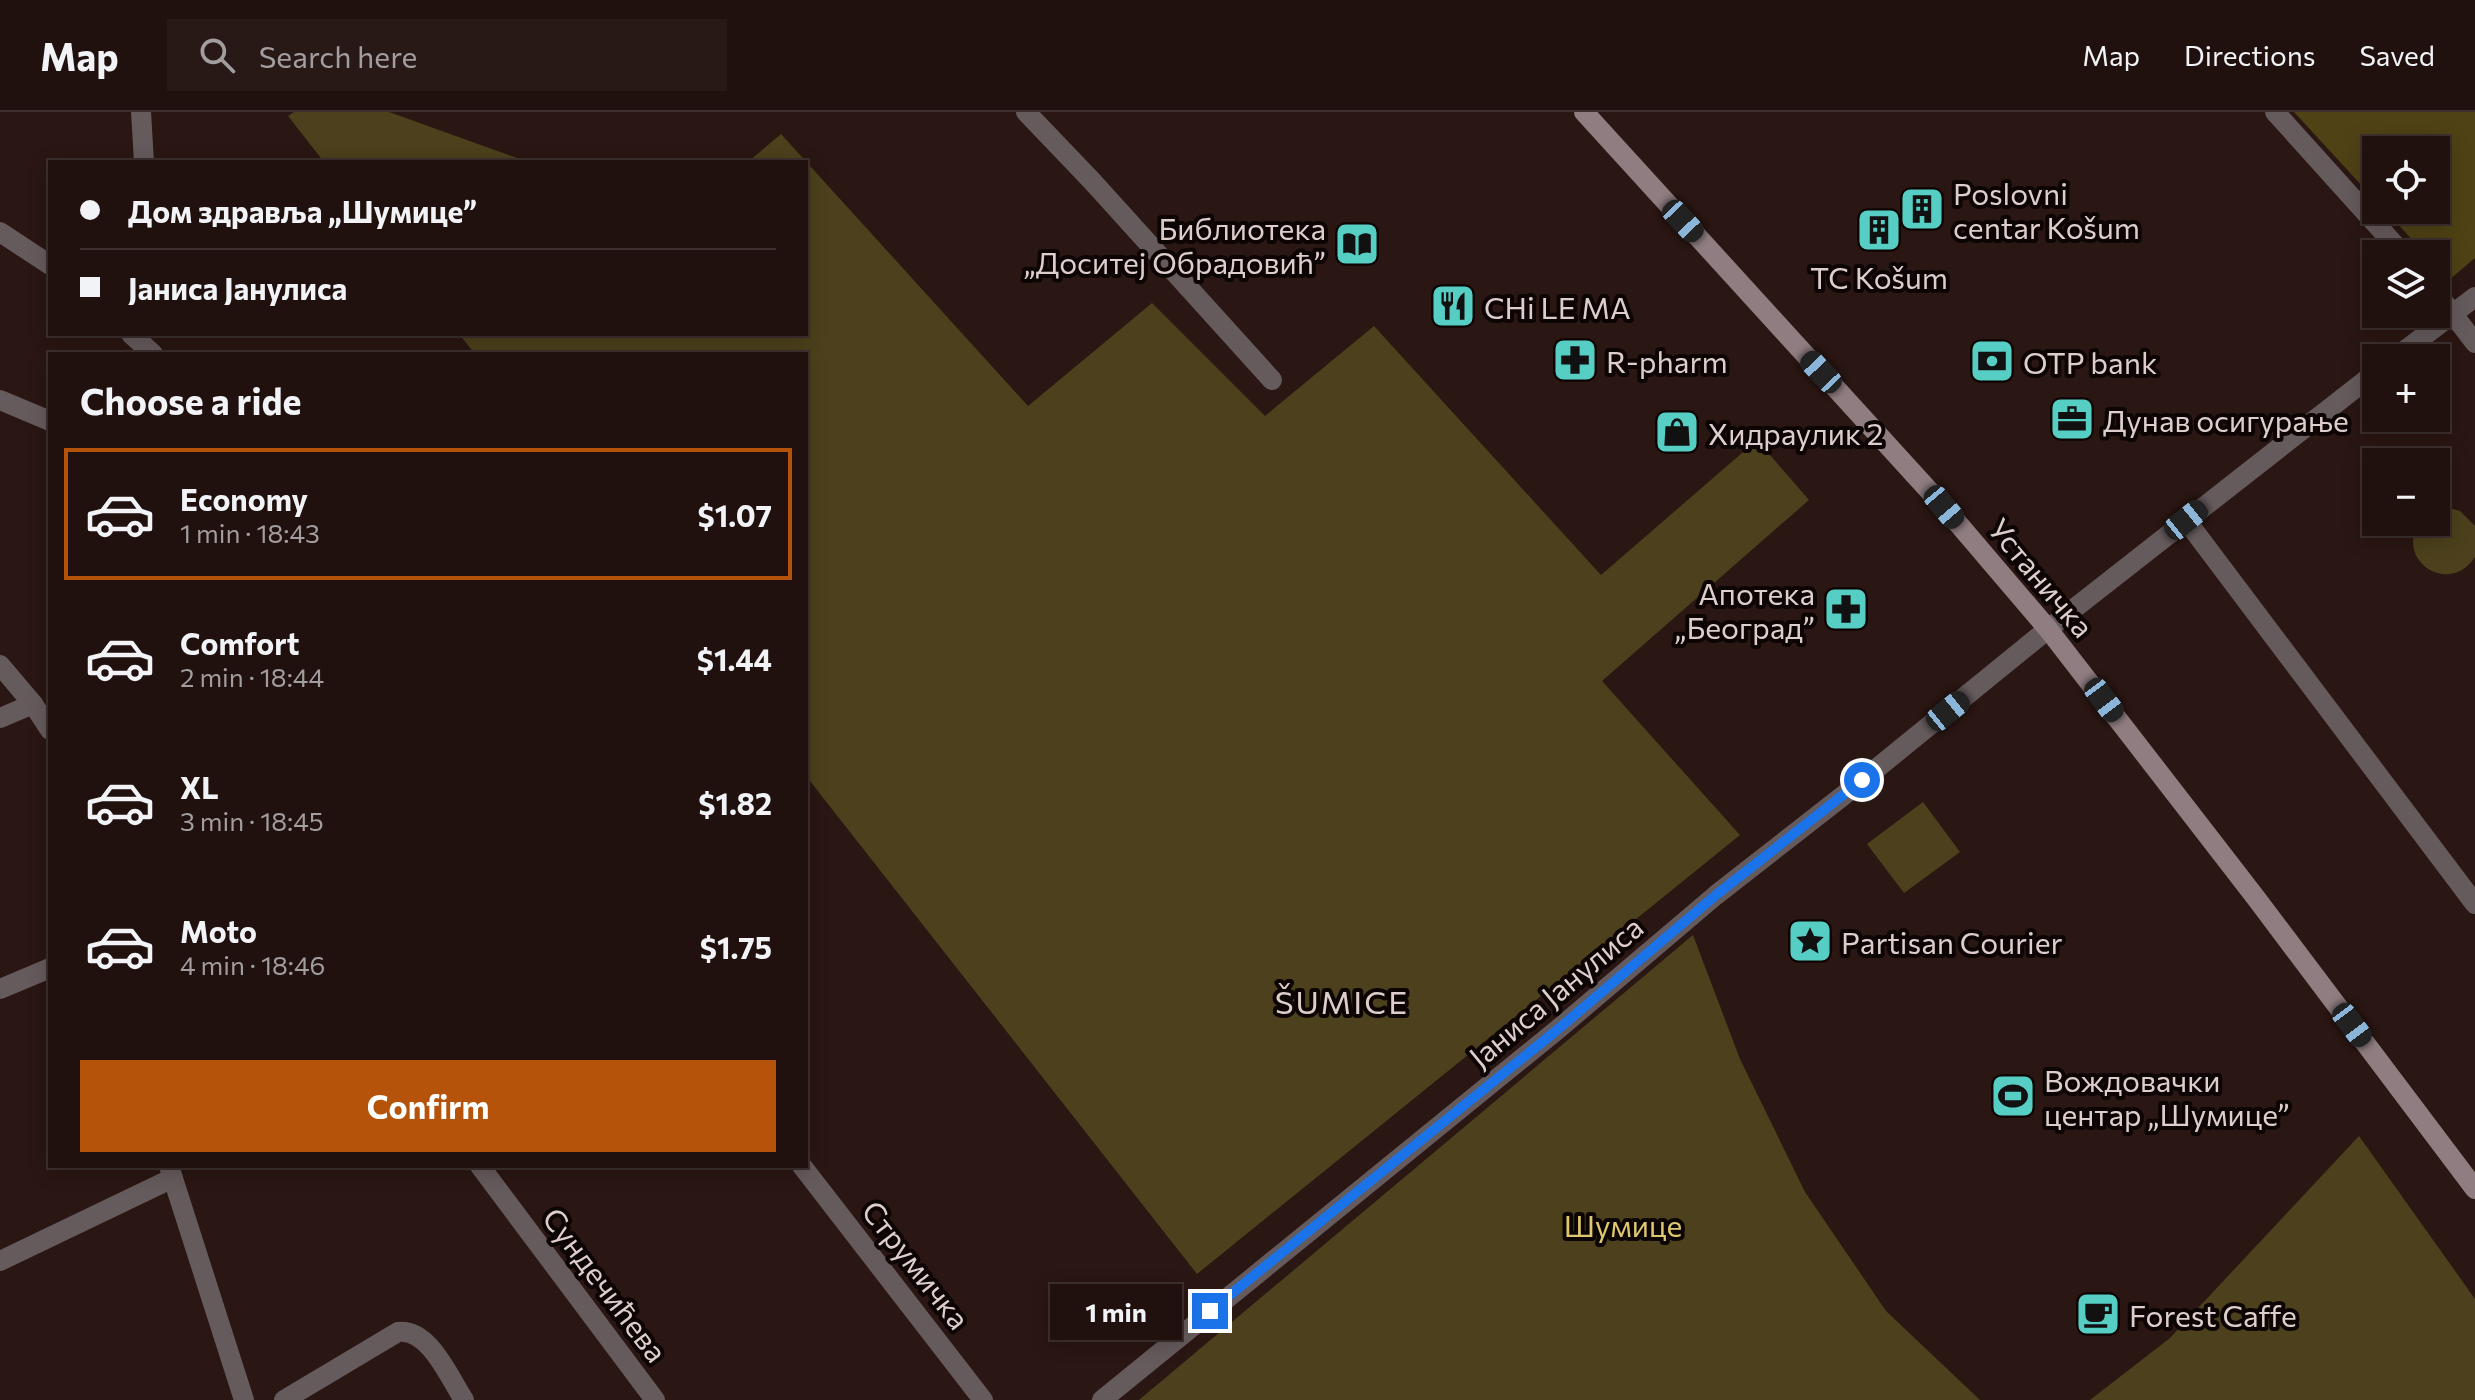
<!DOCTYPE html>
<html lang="en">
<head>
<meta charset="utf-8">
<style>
  :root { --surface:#20100e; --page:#281917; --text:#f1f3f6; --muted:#a29d9e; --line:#3d302e; --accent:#b45309 }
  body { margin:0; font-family:Commissioner,sans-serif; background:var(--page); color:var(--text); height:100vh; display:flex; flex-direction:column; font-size:30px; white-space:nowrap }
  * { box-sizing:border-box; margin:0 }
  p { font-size:26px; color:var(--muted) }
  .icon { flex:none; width:44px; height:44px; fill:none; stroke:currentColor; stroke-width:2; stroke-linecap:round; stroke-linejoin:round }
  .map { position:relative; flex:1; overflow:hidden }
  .panel { position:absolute; left:48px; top:240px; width:760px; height:816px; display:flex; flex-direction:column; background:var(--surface); border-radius:0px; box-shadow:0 4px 20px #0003,0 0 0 2px var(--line) }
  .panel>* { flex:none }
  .top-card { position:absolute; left:48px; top:48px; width:760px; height:176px; border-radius:0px; box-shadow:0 4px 20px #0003,0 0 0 2px var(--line); display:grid; align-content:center; height:176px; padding:0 32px; background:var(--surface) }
  .fabs { position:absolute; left:2362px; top:24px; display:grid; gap:16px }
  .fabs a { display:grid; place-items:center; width:88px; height:88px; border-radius:0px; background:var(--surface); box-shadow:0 4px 20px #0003,0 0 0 2px var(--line); font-size:40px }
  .end { position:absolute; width:36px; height:36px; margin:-18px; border:10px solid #1a73e8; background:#fff; box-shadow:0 0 0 4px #fff }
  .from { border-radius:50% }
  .bubble { position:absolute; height:56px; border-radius:0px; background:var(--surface); box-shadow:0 4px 20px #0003,0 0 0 2px var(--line); font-size:26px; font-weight:700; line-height:56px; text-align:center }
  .car { position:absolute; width:24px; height:48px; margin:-24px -12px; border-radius:10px; box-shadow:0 0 6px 2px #0007; background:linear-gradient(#222 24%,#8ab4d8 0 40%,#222 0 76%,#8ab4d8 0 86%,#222 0) }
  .top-card b { display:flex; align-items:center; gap:28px; height:76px; font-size:30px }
  .top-card b+b { border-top:2px solid var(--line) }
  .top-card i { width:20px; height:20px; background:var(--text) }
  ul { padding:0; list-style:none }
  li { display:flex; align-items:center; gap:24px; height:132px; margin:0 16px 12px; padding:0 16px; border:4px solid transparent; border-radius:0px }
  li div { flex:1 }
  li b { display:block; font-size:30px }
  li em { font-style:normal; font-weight:700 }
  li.active { border-color:var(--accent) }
  li>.icon { width:72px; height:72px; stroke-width:1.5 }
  h2 { padding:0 32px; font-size:36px; line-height:96px }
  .action { display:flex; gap:16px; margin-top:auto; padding:16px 32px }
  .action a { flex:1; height:92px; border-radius:0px; background:var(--accent); color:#fff; font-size:32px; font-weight:700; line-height:92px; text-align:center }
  header { display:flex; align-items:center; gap:48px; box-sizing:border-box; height:112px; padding:0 40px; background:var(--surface); border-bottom:2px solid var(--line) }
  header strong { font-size:38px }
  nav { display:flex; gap:44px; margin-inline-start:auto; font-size:28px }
  .search { width:560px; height:72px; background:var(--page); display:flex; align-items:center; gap:20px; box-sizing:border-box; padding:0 28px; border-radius:0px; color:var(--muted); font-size:30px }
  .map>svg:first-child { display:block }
  .green { fill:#4c411c }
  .forest { fill:#4f4215 }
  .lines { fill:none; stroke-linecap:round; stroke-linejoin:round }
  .minor { stroke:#655a5c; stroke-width:20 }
  .tertiary { stroke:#655a5c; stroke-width:20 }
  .secondary { stroke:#8f7d81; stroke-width:20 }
  .route { stroke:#1a73e8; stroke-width:10 }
  .labels { text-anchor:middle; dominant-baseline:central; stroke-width:8; stroke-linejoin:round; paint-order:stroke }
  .poi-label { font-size:30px; fill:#ddcecb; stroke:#0c0504; text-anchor:start }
  .street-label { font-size:30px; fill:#ddcecb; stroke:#0c0504 }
  .park-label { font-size:30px; fill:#dfc76f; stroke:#0c0504 }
  .neighbourhood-label { font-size:32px; letter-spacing:2px; fill:#ddcecb; stroke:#0c0504 }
</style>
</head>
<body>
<header>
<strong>Map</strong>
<div class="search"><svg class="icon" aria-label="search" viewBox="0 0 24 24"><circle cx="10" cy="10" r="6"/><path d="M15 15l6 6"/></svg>Search here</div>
<nav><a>Map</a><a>Directions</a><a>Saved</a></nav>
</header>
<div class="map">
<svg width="2475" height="1288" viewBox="0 0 2475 1288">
  <rect width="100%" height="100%" fill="#2a1612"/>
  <g class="green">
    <path d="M 294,0 L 389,0 L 528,50 L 324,50 L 288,4 Z"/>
    <path d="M 781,22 L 1028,294 L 1152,191 L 1265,304 L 1374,214 L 1601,463 L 1757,328 L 1809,388 L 1602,569 L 1740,723 L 1197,1162 L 806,664 L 806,242 L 475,242 L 459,222 L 806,222 L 806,50 L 748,50 Z"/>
    <path d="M 2449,396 L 2460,399 L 2475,414 L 2475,445 C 2450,484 2395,450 2419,410 L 2436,410 L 2436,398 Z"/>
    <path d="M 1923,690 L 1960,740 L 1904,781 L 1867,732 Z"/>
    <path d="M 1693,823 L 1740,947 L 1805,1080 L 1886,1199 L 1980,1288 L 1139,1288 Z"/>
    <path d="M 2359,1024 L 2475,1187 L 2475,1288 L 2090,1288 L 2170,1226 Z"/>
  </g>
  <path class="forest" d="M 2294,0 L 2475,0 L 2475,146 L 2449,168 L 2436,153 L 2436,142 L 2425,142 L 2385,98 L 2436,98 L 2436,38 L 2376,38 L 2376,89 Z"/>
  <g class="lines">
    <g class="minor">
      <path d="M 141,0 L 144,50"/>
      <path d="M 1026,0 L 1092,69 L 1272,268"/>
      <path d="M 2275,0 L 2403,142"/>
      <path d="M 0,120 L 50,153"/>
      <path d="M 2436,180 L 2475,231"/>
      <path d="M 131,222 L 153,242"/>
      <path d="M 0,288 L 50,309"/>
      <path d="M 2186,408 L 2475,792"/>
      <path d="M 0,553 L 33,592 L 50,618"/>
      <path d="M 0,606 L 33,592"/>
      <path d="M 0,877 L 50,856"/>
      <path d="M 169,1054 L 244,1288"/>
      <path d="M 480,1054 L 655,1288"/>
      <path d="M 802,1054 L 983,1288"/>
      <path d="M 0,1149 L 173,1066"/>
      <path d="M 284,1288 L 398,1220 C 429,1216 449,1265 464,1288"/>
      <path d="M 1102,1288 L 1557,918 L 1716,783 L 1844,683 L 2048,517"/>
    </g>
    <g class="tertiary">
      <path d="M 2395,246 L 2475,185"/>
      <path d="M 2048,517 L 2376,260"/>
    </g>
    <path class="secondary" d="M 1584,0 L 1944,395 L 2048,517 L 2256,786 L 2475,1077"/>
  </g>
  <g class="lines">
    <path class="route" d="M 1210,1199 L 1557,918 L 1716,783 L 1862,668"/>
  </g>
  <defs>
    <g id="building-square" transform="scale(2.3)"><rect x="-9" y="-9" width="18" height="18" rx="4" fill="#56cec4" stroke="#0c0504"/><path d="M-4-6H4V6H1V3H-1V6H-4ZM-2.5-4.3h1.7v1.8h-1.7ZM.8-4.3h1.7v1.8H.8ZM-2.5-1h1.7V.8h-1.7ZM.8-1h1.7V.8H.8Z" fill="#111"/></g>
    <g id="library-square" transform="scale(2.3)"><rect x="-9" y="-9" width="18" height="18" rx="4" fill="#56cec4" stroke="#0c0504"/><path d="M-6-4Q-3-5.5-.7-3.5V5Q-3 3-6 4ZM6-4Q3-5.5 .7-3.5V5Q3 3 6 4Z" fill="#111"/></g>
    <g id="restaurant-square" transform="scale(2.3)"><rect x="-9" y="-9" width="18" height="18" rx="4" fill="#56cec4" stroke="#0c0504"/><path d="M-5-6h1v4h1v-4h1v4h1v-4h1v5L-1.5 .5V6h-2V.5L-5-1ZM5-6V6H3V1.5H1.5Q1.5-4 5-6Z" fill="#111"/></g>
    <g id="pharmacy-square" transform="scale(2.3)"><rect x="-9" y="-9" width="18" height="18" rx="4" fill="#56cec4" stroke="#0c0504"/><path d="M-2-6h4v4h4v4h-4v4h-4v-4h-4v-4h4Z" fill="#111"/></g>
    <g id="bank-square" transform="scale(2.3)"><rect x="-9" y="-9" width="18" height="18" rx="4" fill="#56cec4" stroke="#0c0504"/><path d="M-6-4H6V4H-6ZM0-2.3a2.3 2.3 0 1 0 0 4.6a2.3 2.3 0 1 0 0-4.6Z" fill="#111"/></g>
    <g id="office-square" transform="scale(2.3)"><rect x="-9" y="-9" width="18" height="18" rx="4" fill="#56cec4" stroke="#0c0504"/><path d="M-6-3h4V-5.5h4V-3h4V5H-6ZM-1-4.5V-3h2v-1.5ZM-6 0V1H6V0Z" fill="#111"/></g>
    <g id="shop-square" transform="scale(2.3)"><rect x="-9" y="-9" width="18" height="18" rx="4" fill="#56cec4" stroke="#0c0504"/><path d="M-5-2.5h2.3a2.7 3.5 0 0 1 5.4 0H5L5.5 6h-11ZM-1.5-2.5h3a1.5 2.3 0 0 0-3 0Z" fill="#111"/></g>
    <g id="sight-square" transform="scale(2.3)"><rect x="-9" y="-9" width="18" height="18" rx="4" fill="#56cec4" stroke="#0c0504"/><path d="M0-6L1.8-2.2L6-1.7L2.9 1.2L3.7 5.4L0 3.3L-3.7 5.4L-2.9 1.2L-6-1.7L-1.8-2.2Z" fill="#111"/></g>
    <g id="stadium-square" transform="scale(2.3)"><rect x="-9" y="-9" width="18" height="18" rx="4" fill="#56cec4" stroke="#0c0504"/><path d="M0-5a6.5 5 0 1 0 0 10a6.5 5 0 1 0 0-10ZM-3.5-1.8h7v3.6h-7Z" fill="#111"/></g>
    <g id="cafe-square" transform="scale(2.3)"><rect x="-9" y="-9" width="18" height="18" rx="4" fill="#56cec4" stroke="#0c0504"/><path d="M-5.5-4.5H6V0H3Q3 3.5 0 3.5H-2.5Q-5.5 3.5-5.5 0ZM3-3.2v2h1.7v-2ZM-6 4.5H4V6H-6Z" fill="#111"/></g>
  </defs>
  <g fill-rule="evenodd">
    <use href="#building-square" x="1922" y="97"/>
    <use href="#building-square" x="1879" y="118"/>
    <use href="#library-square" x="1357" y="132"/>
    <use href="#restaurant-square" x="1453" y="194"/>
    <use href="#pharmacy-square" x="1575" y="248"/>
    <use href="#bank-square" x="1992" y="249"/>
    <use href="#office-square" x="2072" y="307"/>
    <use href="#shop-square" x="1677" y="320"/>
    <use href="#pharmacy-square" x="1846" y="497"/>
    <use href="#sight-square" x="1810" y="829"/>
    <use href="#stadium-square" x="2013" y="984"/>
    <use href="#cafe-square" x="2098" y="1202"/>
  </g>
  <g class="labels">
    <g class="poi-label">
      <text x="1953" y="80">Poslovni<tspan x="1953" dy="34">centar Košum</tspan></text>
      <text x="1326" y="115" text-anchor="end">Библиотека<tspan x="1326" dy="34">„Доситеј Обрадовић”</tspan></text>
      <text x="1879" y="164" text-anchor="middle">TC Košum</text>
      <text x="1484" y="194">CHi LE MA</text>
      <text x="1606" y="248">R-pharm</text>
      <text x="2023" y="249">OTP bank</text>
      <text x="2103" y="307">Дунав осигурање</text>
      <text x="1708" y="320">Хидраулик 2</text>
      <text x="1815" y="480" text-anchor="end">Апотека<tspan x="1815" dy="34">„Београд”</tspan></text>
      <text x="1841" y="829">Partisan Courier</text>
      <text x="2044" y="967">Вождовачки<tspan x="2044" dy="34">центар „Шумице”</tspan></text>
      <text x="2129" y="1202">Forest Caffe</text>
    </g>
    <g class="street-label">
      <text transform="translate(2042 465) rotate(50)">Устаничка</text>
      <text transform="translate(1555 879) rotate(-40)">Јаниса Јанулиса</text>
      <text transform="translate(917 1152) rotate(52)">Струмичка</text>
      <text transform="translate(606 1172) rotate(53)">Сундечићева</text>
    </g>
    <g class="park-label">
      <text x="1623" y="1112">Шумице</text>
    </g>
    <g class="neighbourhood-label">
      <text x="1342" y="889">ŠUMICE</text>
    </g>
  </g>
</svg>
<div class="fabs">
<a><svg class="icon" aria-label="locate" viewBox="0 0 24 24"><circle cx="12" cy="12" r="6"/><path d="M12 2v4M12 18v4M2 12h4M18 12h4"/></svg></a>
<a><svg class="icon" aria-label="layers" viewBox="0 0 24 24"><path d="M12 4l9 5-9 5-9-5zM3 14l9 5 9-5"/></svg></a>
<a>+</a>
<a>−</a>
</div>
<i class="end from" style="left:1862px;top:668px"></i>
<i class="end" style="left:1210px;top:1199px"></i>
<div class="bubble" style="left:1050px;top:1172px;width:132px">1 min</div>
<i class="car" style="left:1683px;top:109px;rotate:137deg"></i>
<i class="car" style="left:1821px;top:260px;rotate:317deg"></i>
<i class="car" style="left:1944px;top:395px;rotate:140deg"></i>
<i class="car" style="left:2186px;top:408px;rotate:51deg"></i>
<i class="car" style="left:2104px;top:588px;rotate:143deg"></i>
<i class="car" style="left:1948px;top:599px;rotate:51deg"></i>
<i class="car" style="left:2352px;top:913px;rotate:143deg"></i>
<div class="top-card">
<b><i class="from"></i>Дом здравља „Шумице”</b>
<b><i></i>Јаниса Јанулиса</b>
</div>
<section class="panel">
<h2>Choose a ride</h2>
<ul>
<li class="active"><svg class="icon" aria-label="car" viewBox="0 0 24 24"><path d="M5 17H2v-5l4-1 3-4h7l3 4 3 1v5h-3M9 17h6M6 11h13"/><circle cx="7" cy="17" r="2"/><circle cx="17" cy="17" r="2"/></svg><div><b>Economy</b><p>1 min · 18:43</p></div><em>$1.07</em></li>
<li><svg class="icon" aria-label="car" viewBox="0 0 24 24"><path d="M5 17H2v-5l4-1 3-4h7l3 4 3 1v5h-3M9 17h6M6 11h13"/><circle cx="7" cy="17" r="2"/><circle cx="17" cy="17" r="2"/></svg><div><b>Comfort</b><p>2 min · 18:44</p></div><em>$1.44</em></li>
<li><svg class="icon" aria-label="car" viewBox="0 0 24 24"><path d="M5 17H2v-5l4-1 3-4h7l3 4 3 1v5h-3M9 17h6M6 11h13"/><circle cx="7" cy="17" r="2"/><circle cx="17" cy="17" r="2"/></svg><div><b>XL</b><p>3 min · 18:45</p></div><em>$1.82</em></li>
<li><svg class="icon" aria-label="car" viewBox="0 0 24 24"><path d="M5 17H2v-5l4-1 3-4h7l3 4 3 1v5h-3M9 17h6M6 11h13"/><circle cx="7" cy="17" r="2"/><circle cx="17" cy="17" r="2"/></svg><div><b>Moto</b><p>4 min · 18:46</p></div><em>$1.75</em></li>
</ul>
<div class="action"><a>Confirm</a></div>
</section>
</div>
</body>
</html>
